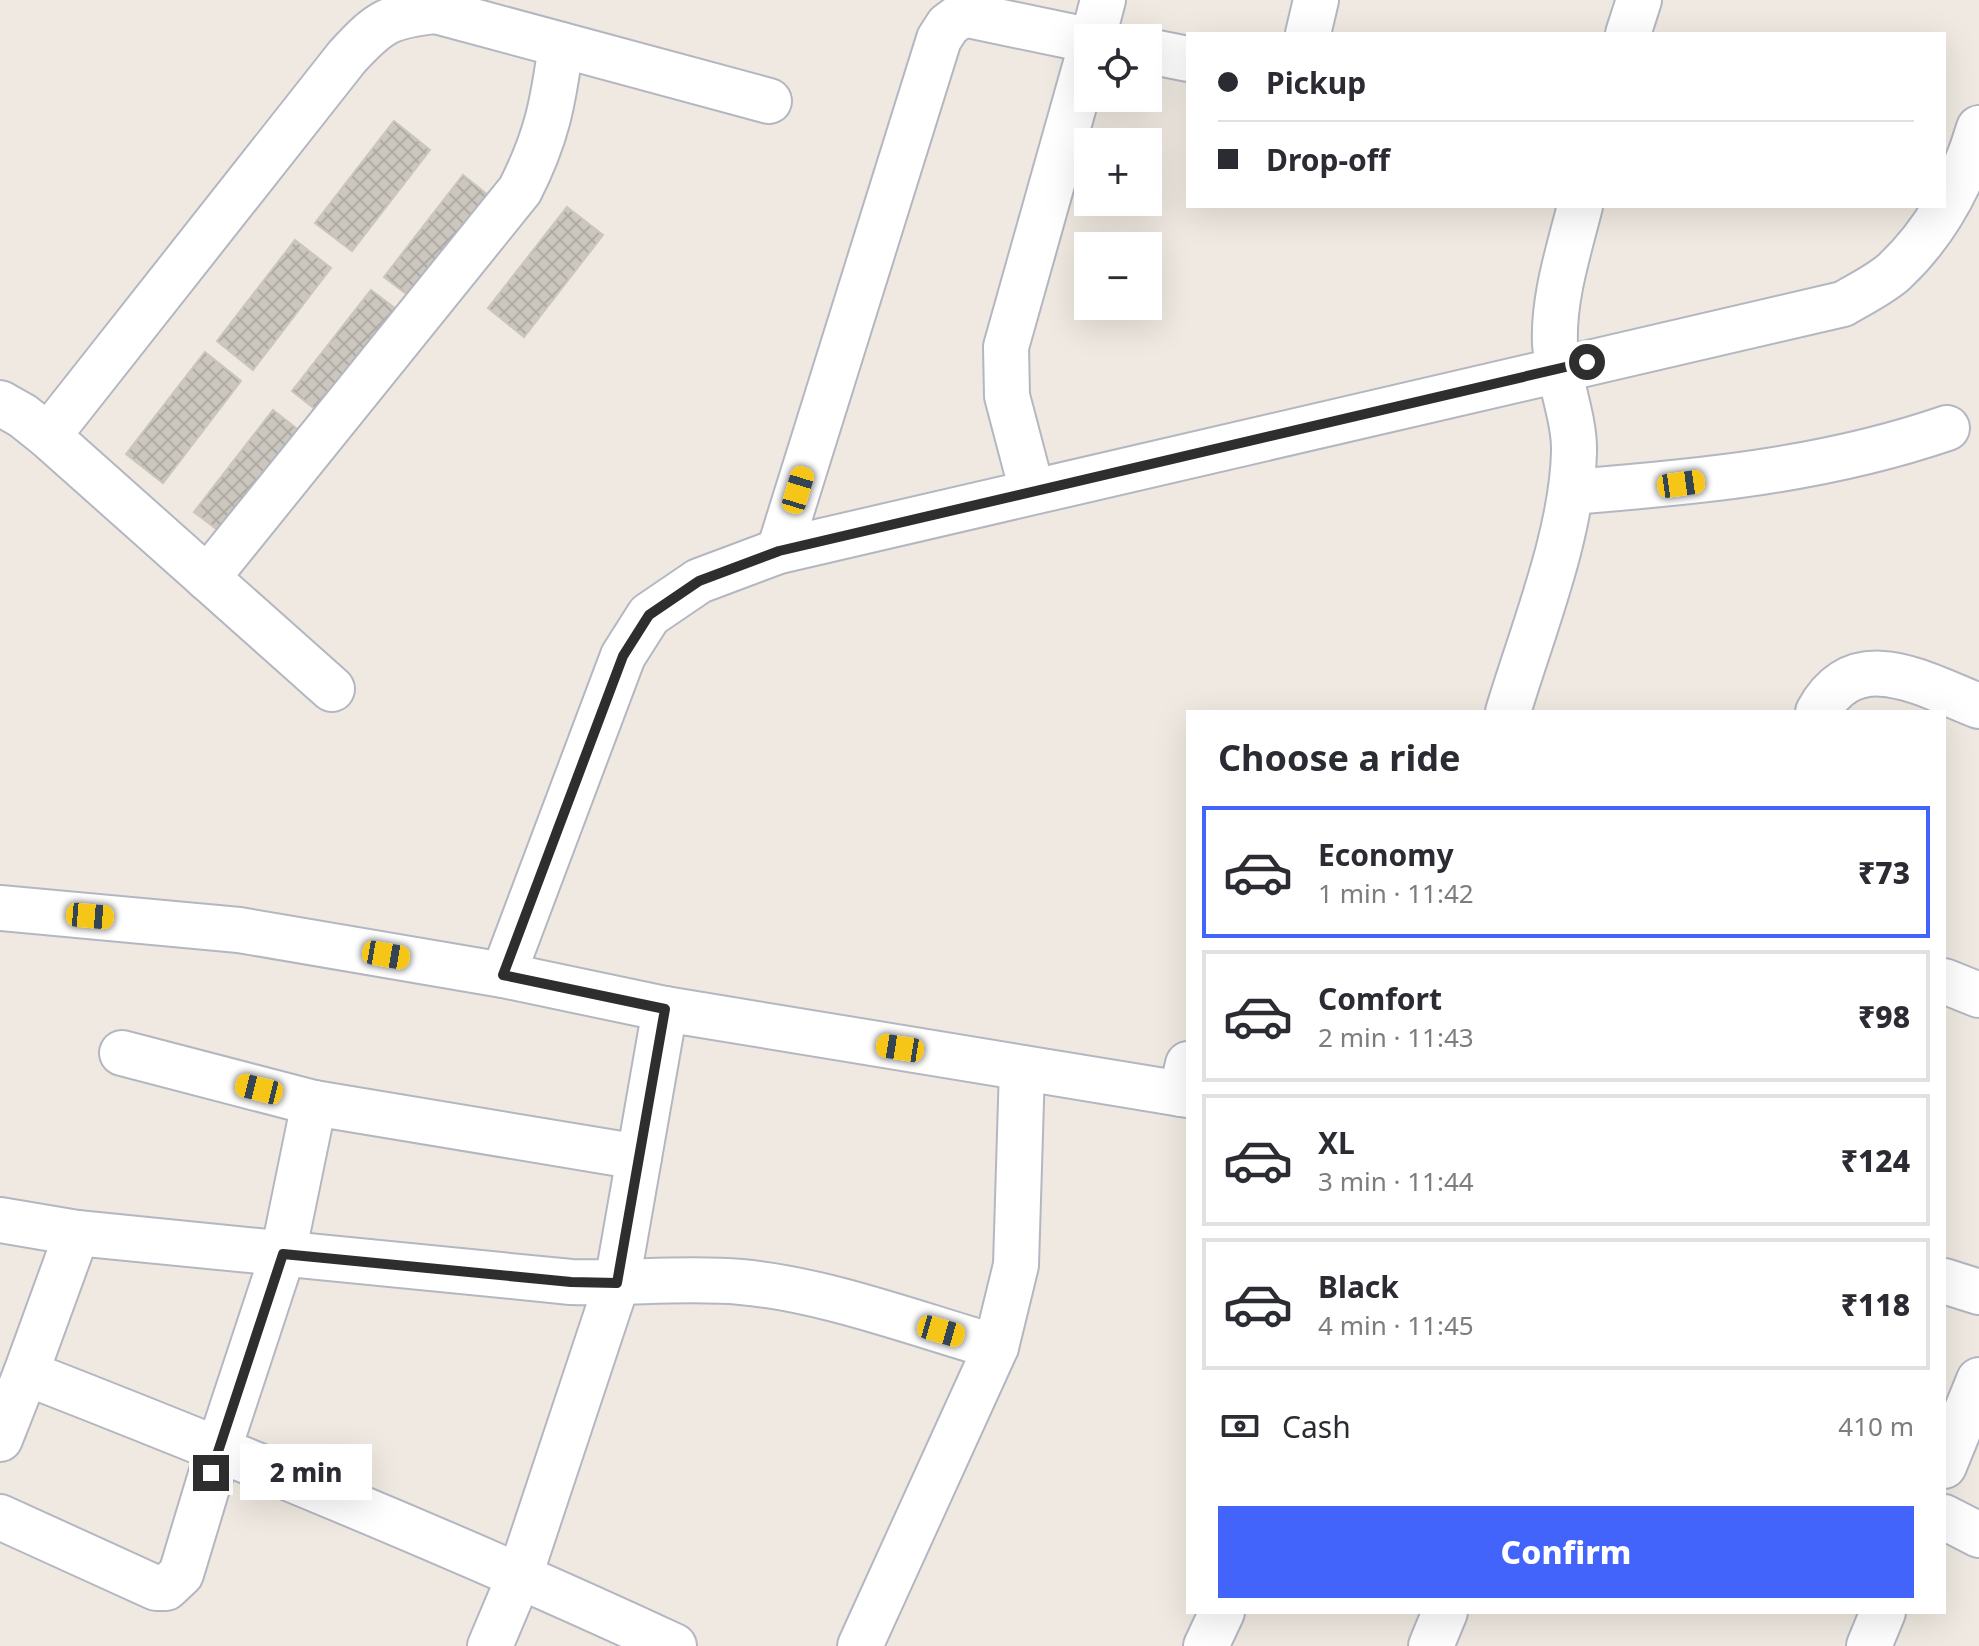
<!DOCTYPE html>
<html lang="en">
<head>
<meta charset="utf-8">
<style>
  :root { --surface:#fff; --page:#f2f2f3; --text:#2b2b33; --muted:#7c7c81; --line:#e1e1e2; --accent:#4264fb }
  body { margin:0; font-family:"Noto Sans",sans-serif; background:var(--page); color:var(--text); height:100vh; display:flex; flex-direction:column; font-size:30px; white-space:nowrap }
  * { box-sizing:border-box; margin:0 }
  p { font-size:26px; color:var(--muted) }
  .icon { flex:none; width:44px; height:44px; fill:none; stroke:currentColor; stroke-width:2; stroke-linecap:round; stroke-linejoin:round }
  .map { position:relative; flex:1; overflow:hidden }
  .drawer { position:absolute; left:1186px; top:710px; width:760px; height:904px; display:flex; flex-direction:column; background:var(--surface); border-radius:0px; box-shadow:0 8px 32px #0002 }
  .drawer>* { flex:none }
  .guide { position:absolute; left:1186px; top:32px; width:760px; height:176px; border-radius:0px; box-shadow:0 8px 32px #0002; display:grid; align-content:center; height:176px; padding:0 32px; background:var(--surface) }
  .controls { position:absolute; left:1074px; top:24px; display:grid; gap:16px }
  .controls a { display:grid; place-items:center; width:88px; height:88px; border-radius:0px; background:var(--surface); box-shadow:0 8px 32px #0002; font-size:40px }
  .end { position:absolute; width:36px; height:36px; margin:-18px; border:10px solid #2e2e2e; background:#fff; box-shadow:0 0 0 4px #fff }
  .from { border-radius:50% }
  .bubble { position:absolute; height:56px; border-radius:0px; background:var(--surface); box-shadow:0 8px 32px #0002; font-size:26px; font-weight:800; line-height:56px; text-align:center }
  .car { position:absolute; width:24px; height:48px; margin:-24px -12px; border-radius:10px; box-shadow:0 0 6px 2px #0007; background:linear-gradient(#f5c518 24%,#345 0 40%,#f5c518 0 76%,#345 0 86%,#f5c518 0) }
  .guide b { display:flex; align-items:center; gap:28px; height:76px; font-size:30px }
  .guide b+b { border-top:2px solid var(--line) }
  .guide i { width:20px; height:20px; background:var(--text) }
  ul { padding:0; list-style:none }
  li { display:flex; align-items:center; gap:24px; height:132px; margin:0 16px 12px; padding:0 16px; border:4px solid var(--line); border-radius:0px }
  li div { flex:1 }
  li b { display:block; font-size:30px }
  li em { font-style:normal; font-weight:800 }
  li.on { border-color:var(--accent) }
  li>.icon { width:72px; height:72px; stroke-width:1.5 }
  h2 { padding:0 32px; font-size:36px; line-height:96px }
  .pay { display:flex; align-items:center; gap:20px; height:88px; padding:0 32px; font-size:30px }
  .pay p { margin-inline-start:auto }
  .cta { display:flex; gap:16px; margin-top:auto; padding:16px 32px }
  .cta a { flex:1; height:92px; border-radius:0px; background:var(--accent); color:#fff; font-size:32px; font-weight:800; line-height:92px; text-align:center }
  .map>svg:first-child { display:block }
  .building { fill:url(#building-cross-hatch); stroke:#cbc5ba; stroke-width:2 }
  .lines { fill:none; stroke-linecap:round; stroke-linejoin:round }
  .minor-casing { stroke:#b4b7c1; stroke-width:48 }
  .tertiary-casing { stroke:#b4b7c1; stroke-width:48 }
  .minor { stroke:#fff; stroke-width:44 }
  .tertiary { stroke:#fff; stroke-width:44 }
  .route { stroke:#2e2e2e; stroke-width:10 }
</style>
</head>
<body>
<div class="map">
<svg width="1979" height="1646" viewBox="0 0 1979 1646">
  <defs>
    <pattern id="building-cross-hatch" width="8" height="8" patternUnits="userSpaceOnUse" patternTransform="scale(2)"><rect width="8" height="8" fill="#cbc7bf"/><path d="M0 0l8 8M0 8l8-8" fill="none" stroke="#afaba4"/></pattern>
  </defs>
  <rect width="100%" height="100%" fill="#efe9e1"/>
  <g class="building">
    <path d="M 394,121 L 430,150 L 352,251 L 315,223 Z"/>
    <path d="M 463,175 L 499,204 L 421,305 L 384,277 Z"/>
    <path d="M 567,207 L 603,235 L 524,337 L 488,308 Z"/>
    <path d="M 295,240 L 331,268 L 253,370 L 217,341 Z"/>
    <path d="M 371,290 L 408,318 L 329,420 L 292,391 Z"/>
    <path d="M 205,352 L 241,381 L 163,483 L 126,454 Z"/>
    <path d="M 273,410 L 310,439 L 231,540 L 194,512 Z"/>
  </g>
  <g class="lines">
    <g class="minor-casing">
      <g id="minor">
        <path d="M 1308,34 L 1316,0"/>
        <path d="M 1628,34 L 1639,0"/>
        <path d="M 1093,38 L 1103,0"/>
        <path d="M 1148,51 L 1188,59"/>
        <path d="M 0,403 L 23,416 L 48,436 L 332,689"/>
        <path d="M 48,436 L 347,57 C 379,22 388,16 436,11 L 769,101"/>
        <path d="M 1032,491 L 1007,396 L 1006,347 L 1088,56"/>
        <path d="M 1571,492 C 1699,482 1825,470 1947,428"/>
        <path d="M 779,551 L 939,39 L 948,25 L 963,14 L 1088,40"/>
        <path d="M 207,578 L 520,190 C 547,137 553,103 561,45"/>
        <path d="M 1508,712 C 1532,632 1572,535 1574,452 C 1575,419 1558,379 1555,344 C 1553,298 1569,250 1580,206"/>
        <path d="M 1818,712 C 1856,642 1924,685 1979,706"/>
        <path d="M 503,975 L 623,656 L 649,615 L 699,581 L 779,551 L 1843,304 C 1860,294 1881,284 1895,271 C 1936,232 1963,182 1979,128"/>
        <path d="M 1944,981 L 1979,995"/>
        <path d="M 122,1053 L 314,1103"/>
        <path d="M 1181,1094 L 1188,1064"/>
        <path d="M 0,1220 L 77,1233 L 571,1282 C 627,1284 685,1277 741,1282 C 823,1289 916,1324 996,1347"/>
        <path d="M 77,1233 L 26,1373 C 244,1458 461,1547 674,1646"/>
        <path d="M 0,1439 L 26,1373"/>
        <path d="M 1944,1466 L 1979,1380"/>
        <path d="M 0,1517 L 156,1588 L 166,1588 L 181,1574 L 219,1448 L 283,1254 L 314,1103 L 639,1157"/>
        <path d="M 1944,1517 L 1979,1535"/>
        <path d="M 490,1646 L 520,1575 L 617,1283 L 665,1009"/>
        <path d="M 860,1646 L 996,1347 L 1016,1265 L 1022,1068"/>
        <path d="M 1431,1646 L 1445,1612"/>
        <path d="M 1869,1646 L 1883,1612"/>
      </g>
    </g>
    <g class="tertiary-casing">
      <g id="tertiary">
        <path d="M 0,908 L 239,930 L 503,975 L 665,1009 L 1188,1095"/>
        <path d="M 1944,1281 L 1979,1292"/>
        <path d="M 1206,1646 L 1222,1612"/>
      </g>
    </g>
    <use href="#minor" class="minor"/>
    <use href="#tertiary" class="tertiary"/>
  </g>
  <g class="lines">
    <path class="route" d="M 211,1473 L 283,1254 L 571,1282 L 617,1283 L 665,1009 L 503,975 L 623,656 L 649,615 L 699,581 L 779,551 L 1587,362"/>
  </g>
</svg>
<div class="controls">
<a><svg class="icon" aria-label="locate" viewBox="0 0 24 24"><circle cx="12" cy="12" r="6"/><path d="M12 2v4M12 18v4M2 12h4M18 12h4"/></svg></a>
<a>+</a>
<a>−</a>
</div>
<i class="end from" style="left:1587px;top:362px"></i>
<i class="end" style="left:211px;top:1473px"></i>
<div class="bubble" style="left:240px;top:1444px;width:132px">2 min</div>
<i class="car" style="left:1681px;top:484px;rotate:82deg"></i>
<i class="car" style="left:798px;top:490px;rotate:17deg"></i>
<i class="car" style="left:90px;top:916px;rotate:95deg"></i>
<i class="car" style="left:386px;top:955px;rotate:100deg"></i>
<i class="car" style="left:900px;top:1048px;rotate:279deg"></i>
<i class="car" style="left:259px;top:1089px;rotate:284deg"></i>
<i class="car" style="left:941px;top:1331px;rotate:106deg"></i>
<div class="guide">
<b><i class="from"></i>Pickup</b>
<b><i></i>Drop-off</b>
</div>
<section class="drawer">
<h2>Choose a ride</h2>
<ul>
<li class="on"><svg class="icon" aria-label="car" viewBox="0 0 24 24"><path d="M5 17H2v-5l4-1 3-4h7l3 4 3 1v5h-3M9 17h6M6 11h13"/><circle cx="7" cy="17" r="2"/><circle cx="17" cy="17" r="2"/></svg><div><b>Economy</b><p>1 min · 11:42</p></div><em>₹73</em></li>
<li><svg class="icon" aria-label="car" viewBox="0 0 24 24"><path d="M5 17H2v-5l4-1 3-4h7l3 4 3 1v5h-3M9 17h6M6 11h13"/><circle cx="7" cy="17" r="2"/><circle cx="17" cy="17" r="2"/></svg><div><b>Comfort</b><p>2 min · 11:43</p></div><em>₹98</em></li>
<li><svg class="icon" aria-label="car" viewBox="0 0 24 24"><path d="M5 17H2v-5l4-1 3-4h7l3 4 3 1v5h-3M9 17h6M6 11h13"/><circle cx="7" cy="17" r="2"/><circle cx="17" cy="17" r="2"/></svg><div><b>XL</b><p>3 min · 11:44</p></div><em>₹124</em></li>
<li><svg class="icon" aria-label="car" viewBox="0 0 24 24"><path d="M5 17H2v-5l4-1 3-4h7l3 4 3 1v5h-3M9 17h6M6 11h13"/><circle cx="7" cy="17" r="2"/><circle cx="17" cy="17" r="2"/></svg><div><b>Black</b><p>4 min · 11:45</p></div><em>₹118</em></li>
</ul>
<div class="pay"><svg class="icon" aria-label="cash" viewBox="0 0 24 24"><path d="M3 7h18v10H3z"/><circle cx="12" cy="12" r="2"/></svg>Cash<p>410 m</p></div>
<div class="cta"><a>Confirm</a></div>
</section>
</div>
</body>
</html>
